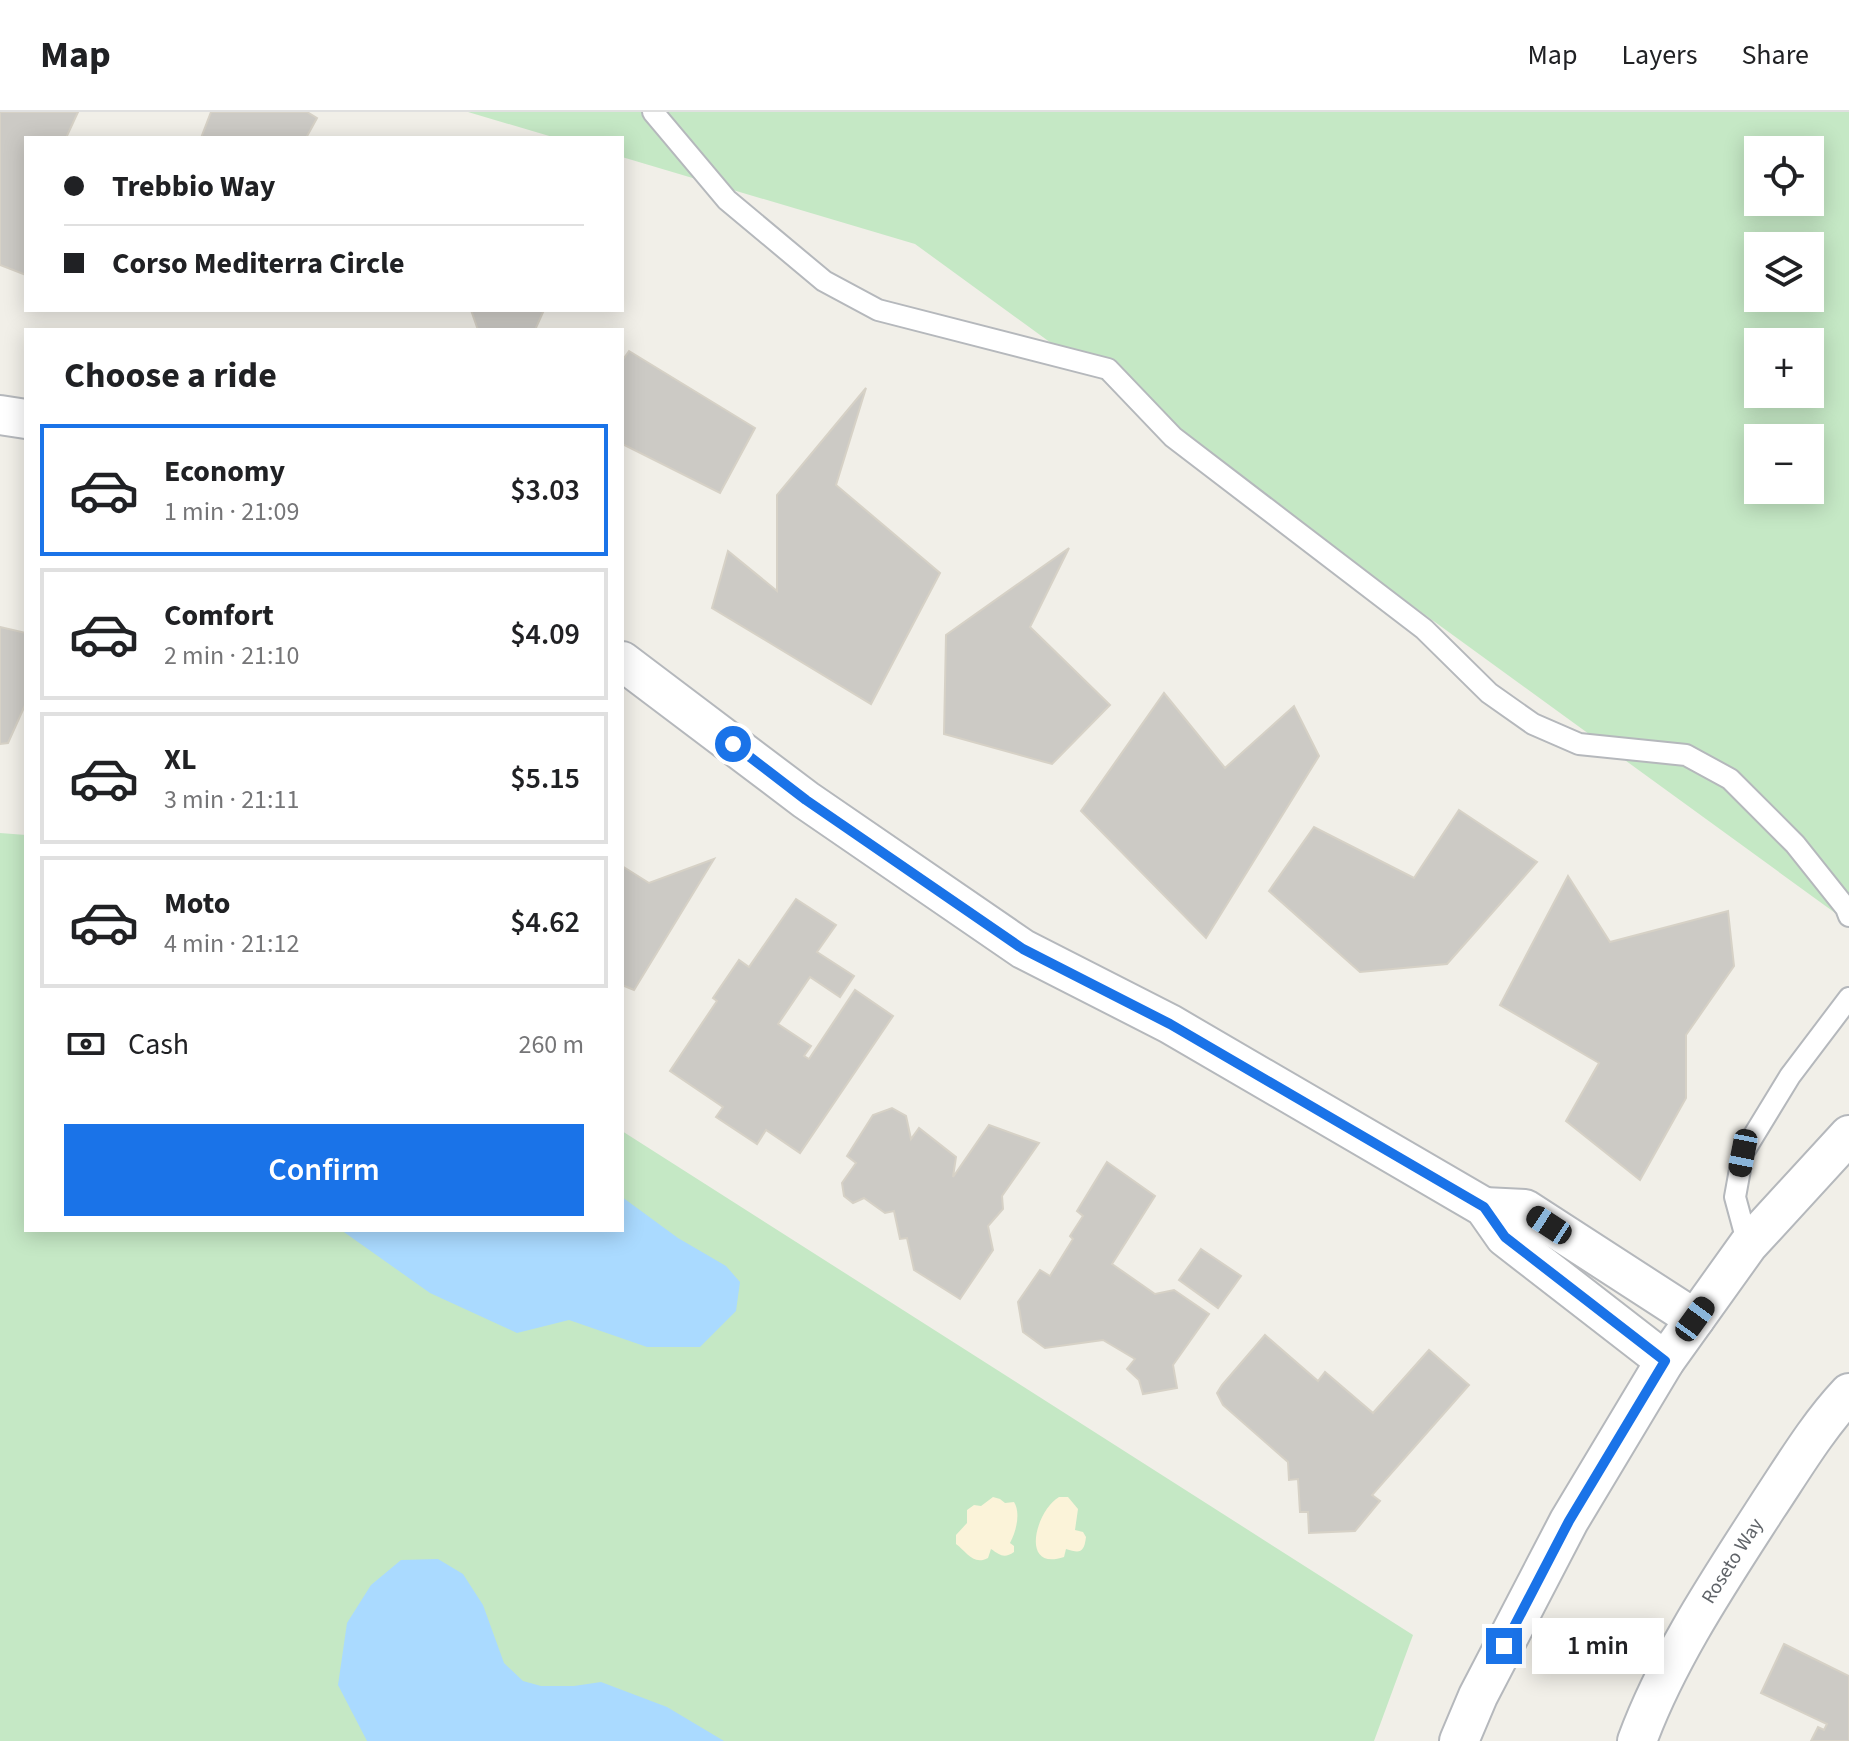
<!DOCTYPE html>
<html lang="en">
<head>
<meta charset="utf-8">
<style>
  :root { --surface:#fff; --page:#f6f6f6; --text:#202124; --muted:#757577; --line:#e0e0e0; --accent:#1a73e8 }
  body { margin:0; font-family:"Source Sans 3",sans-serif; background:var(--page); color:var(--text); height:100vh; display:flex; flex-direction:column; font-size:30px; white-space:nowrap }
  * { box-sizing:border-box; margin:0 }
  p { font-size:26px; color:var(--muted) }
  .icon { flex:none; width:44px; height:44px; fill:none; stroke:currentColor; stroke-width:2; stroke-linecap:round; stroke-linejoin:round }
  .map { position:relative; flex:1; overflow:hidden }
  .details { position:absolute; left:24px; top:216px; width:600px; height:904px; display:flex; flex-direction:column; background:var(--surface); border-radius:0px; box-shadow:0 4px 20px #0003 }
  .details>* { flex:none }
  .banner { position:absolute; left:24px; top:24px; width:600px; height:176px; border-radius:0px; box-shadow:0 4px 20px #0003; display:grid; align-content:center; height:176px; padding:0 40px; background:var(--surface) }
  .tools { position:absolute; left:1744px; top:24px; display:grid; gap:16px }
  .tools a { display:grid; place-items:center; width:80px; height:80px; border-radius:0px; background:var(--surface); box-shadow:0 4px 20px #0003; font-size:40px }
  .end { position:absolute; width:36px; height:36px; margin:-18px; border:10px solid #1a73e8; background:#fff; box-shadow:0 0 0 4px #fff }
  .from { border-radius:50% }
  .bubble { position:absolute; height:56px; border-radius:0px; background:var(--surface); box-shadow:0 4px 20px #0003; font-size:26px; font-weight:600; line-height:56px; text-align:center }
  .car { position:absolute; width:24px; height:48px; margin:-24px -12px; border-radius:10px; box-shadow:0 0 6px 2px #0007; background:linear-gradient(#222 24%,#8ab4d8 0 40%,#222 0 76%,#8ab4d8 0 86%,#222 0) }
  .banner b { display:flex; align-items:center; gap:28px; height:76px; font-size:30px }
  .banner b+b { border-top:2px solid var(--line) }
  .banner i { width:20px; height:20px; background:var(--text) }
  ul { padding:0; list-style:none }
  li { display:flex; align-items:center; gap:24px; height:132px; margin:0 16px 12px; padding:0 24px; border:4px solid var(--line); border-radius:0px }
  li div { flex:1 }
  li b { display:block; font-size:30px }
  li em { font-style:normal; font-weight:600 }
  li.selected { border-color:var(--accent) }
  li>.icon { width:72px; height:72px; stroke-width:1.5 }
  h2 { padding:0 40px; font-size:36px; line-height:96px }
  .pay { display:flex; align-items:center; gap:20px; height:88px; padding:0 40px; font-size:30px }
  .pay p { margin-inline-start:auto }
  .action { display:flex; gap:16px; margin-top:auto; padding:16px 40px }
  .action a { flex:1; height:92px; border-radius:0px; background:var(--accent); color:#fff; font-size:32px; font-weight:600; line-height:92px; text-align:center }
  header { display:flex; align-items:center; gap:48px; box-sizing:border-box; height:112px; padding:0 40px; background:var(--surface); border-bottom:2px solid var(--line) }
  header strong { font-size:38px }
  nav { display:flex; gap:44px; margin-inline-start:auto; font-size:28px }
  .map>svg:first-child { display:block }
  .green { fill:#c5e8c5; fill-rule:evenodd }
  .sand { fill:#fbf3d9 }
  .water { fill:#aadaff }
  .building { fill:#cccac5; stroke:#d6d1c6; stroke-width:2 }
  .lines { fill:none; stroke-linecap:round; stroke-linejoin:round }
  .service-casing { stroke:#b5b8bc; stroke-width:24 }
  .minor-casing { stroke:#b5b8bc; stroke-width:42 }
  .service { stroke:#fff; stroke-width:20 }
  .minor { stroke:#fff; stroke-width:38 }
  .route { stroke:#1a73e8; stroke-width:10 }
  .labels { text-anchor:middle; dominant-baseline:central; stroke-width:6; stroke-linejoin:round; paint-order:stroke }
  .street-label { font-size:20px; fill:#5f6368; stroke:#fff }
</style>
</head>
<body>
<header>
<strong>Map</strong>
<nav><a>Map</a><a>Layers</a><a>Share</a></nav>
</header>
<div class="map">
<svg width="1849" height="1629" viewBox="0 0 1849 1629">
  <rect width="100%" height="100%" fill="#f1efe8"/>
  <g class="green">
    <path d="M 468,0 L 1849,0 L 1849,811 L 915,132 L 622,45 L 622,26 L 556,26 ZM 1758,38 L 1810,38 L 1810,90 L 1758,90 ZM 1758,134 L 1810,134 L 1810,186 L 1758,186 ZM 1758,230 L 1810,230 L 1810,282 L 1758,282 ZM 1758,326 L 1810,326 L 1810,378 L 1758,378 Z"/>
    <path d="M 0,721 L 26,723 L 26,1118 L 622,1118 L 622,1019 L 1413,1523 L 1374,1629 L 0,1629 Z"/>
  </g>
  <g class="sand">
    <path d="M 993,1385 L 1000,1387 L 1005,1391 L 1014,1390 C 1021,1401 1016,1420 1010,1431 L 1014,1434 L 1014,1440 C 1004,1447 1000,1443 991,1437 L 988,1446 C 973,1454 966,1439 956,1432 L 956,1423 L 967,1411 L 967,1398 L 974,1393 L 981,1394 Z"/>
    <path d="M 1059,1385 L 1068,1385 L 1078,1397 L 1075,1418 L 1083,1420 L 1086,1425 C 1084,1442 1079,1441 1066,1437 L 1064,1445 C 1019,1460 1036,1398 1059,1385 Z"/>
  </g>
  <g class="water">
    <path d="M 622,1085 L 678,1126 L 726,1154 L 740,1170 L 736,1199 L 700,1235 L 647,1235 L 569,1208 L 517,1221 L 430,1181 L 341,1118 L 622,1118 Z"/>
    <path d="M 438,1447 L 463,1462 L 483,1493 L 504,1551 L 523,1569 L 541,1574 L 574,1574 L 601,1570 L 667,1595 L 724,1629 L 367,1629 L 338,1573 L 347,1511 L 371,1473 L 401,1448 Z"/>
  </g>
  <g class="building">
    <path d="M 0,0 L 78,0 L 66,26 L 26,26 L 26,163 L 0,153 Z"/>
    <path d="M 211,0 L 307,0 L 317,6 L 306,26 L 201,26 Z"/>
    <path d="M 471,198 L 544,198 L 535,218 L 478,218 Z"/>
    <path d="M 629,239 L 755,316 L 720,381 L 622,332 L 622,249 Z"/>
    <path d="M 866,276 L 836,373 L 940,461 L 871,592 L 712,496 L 728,439 L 777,479 L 777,383 Z"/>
    <path d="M 1069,436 L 1030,515 L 1110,593 L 1052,652 L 944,622 L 946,523 Z"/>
    <path d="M 0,515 L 26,521 L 26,591 L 8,631 L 0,632 Z"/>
    <path d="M 1164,581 L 1225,656 L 1294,594 L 1319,644 L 1206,826 L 1081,699 Z"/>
    <path d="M 1459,698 L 1537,750 L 1447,852 L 1360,860 L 1269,779 L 1314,715 L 1414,766 Z"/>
    <path d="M 714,747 L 634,878 L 622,873 L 622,754 L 649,771 Z"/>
    <path d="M 1568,764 L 1610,830 L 1728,799 L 1734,854 L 1686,923 L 1686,986 L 1640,1068 L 1566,1009 L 1599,951 L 1500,893 Z"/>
    <path d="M 796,787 L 836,813 L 817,840 L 854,864 L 840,885 L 810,865 L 778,912 L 811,934 L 804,944 L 809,947 L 855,878 L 893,904 L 800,1041 L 766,1018 L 757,1032 L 716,1005 L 723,995 L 670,959 L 717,889 L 713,886 L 739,848 L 749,855 Z"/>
    <path d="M 892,996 L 906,1004 L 911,1027 L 919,1016 L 956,1045 L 953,1065 L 989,1013 L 1039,1031 L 1002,1084 L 1003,1097 L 988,1114 L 993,1138 L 960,1187 L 914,1158 L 907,1126 L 900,1127 L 894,1099 L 885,1101 L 864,1086 L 853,1091 L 844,1084 L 842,1071 L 856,1051 L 847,1044 L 873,1003 Z"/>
    <path d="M 1107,1050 L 1155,1084 L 1112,1152 L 1155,1182 L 1174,1178 L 1209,1202 L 1173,1253 L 1177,1276 L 1143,1282 L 1139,1268 L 1127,1257 L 1135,1247 L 1103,1228 L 1045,1236 L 1023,1220 L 1018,1190 L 1040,1158 L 1050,1164 L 1073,1127 L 1070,1124 L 1083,1104 L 1077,1099 Z"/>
    <path d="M 1201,1137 L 1241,1164 L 1218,1196 L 1179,1168 Z"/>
    <path d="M 1265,1223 L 1318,1269 L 1325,1260 L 1373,1301 L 1429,1238 L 1469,1273 L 1372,1383 L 1380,1389 L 1355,1419 L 1309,1421 L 1308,1400 L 1300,1400 L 1298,1367 L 1289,1368 L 1288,1350 L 1223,1293 L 1217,1281 L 1222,1273 Z"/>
    <path d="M 1784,1532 L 1849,1564 L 1849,1629 L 1811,1629 L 1818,1615 L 1824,1618 L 1827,1612 L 1761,1581 Z"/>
  </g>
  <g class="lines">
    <g class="service-casing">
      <g id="service">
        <path d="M 653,0 L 727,88 L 824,169 L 878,198 L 1108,257 L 1173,325 L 1424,517 L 1489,581 L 1533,612 L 1579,632 L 1686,643 L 1730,667 L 1795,732 L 1846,796 L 1849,804"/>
        <path d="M 1748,1133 L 1735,1085 L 1743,1041 L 1790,964 L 1849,886"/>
      </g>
    </g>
    <g class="minor-casing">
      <g id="minor">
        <path d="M 0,303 L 26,307"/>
        <path d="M 622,549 L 806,688 L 1023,837 L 1170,912 L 1484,1095 L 1505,1125 L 1665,1249"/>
        <path d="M 1484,1095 L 1525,1097 L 1695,1207"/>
        <path d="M 1459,1629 L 1478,1584 L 1569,1409 L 1665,1249 L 1748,1133 L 1849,1023"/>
        <path id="s1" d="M 1637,1629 C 1667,1547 1720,1468 1767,1395 C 1793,1356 1817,1315 1849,1281"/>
      </g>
    </g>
    <use href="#service" class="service"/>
    <use href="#minor" class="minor"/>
  </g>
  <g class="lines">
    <path class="route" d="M 733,632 L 806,688 L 1023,837 L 1170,912 L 1484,1095 L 1505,1125 L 1665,1249 L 1569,1409 L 1504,1534"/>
  </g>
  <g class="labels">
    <g class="street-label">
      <text stroke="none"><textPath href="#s1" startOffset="204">Roseto Way</textPath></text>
    </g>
  </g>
</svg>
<div class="tools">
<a><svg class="icon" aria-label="locate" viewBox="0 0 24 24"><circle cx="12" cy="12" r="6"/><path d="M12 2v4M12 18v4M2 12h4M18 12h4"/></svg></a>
<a><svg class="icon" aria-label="layers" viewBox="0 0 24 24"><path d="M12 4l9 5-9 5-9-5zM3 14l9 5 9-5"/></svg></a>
<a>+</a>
<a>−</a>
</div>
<i class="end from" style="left:733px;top:632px"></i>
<i class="end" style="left:1504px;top:1534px"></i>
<div class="bubble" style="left:1532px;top:1506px;width:132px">1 min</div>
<i class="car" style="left:1743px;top:1041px;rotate:191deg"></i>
<i class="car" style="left:1549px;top:1113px;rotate:303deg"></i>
<i class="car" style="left:1695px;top:1207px;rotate:36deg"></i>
<div class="banner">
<b><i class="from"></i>Trebbio Way</b>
<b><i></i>Corso Mediterra Circle</b>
</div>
<section class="details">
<h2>Choose a ride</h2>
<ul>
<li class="selected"><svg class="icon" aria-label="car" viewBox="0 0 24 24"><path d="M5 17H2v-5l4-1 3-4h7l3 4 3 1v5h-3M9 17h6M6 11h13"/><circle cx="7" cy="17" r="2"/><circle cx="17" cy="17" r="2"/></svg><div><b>Economy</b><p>1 min · 21:09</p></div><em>$3.03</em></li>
<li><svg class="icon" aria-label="car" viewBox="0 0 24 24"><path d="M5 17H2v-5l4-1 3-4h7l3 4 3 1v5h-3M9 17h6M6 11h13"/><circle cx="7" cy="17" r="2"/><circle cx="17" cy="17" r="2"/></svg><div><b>Comfort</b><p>2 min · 21:10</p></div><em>$4.09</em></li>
<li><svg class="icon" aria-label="car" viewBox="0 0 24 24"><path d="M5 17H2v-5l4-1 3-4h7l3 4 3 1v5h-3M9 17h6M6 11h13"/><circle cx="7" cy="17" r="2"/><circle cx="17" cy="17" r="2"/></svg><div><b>XL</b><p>3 min · 21:11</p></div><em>$5.15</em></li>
<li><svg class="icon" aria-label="car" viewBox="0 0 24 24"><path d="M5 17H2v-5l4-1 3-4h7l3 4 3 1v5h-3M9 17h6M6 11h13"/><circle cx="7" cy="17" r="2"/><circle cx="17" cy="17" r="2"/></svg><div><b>Moto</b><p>4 min · 21:12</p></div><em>$4.62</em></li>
</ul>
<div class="pay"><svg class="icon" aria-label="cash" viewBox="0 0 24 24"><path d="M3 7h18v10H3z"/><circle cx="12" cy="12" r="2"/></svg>Cash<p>260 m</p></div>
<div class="action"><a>Confirm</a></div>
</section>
</div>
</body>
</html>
